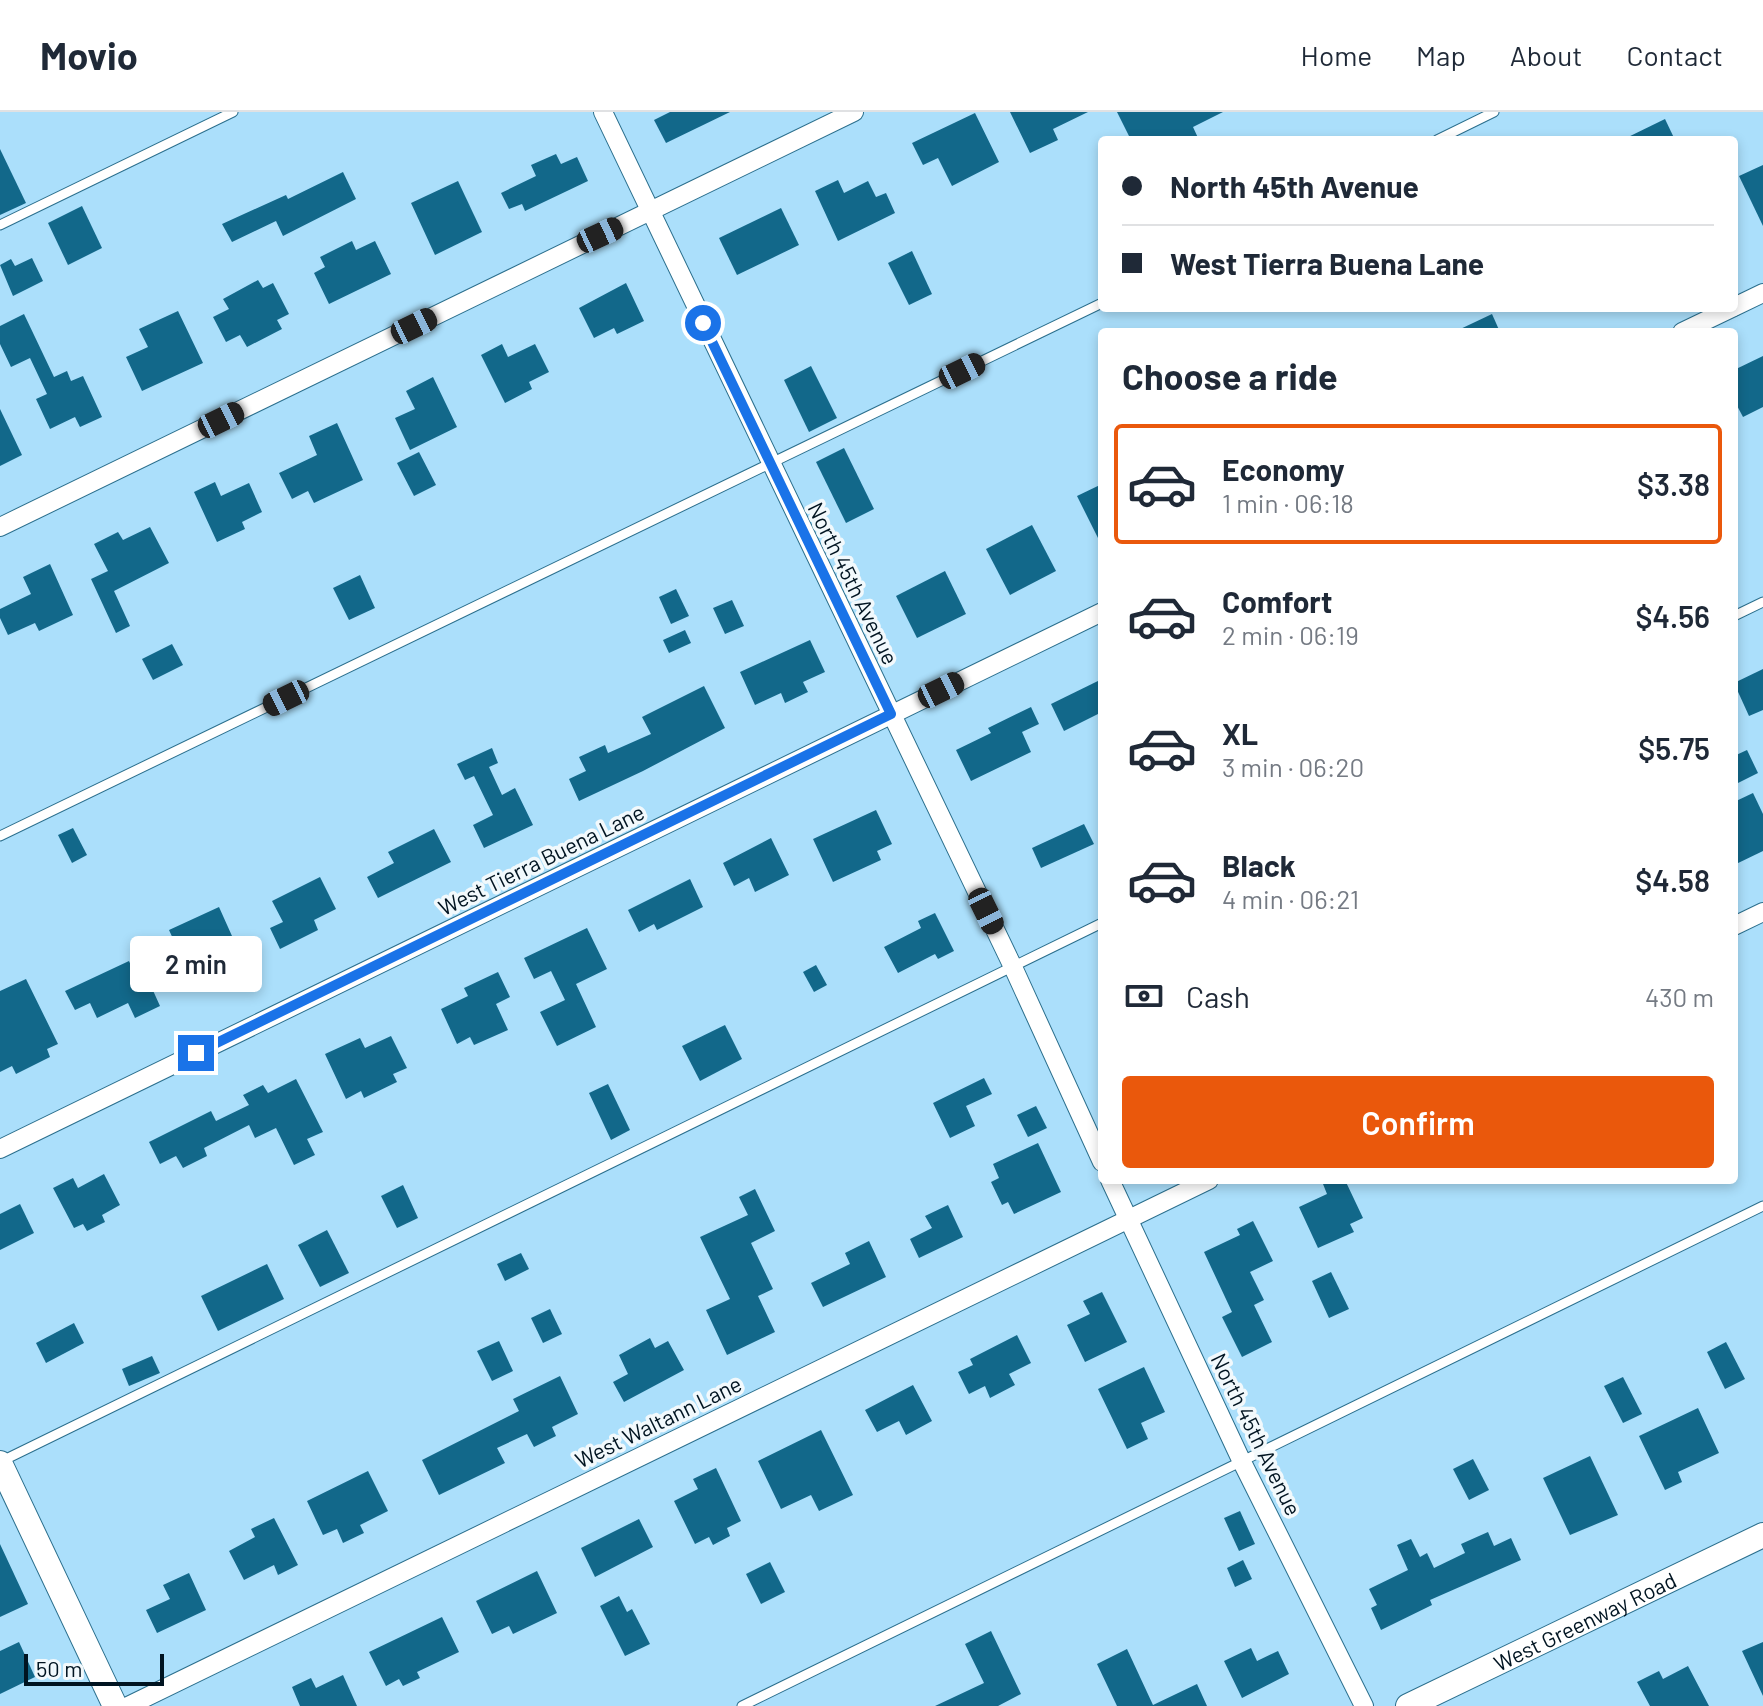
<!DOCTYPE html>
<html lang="en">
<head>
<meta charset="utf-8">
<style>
  :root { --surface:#fff; --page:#f2f2f3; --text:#1f2937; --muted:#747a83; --line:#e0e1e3; --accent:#ea580c }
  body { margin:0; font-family:Barlow,sans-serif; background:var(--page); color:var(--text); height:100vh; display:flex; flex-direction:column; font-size:30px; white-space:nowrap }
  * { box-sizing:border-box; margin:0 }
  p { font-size:26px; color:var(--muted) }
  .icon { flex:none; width:44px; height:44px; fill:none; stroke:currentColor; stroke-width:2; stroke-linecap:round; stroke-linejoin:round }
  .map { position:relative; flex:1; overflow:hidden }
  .panel { position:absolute; left:1098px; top:216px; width:640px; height:856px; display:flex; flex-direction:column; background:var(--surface); border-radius:8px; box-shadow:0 4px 12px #0003 }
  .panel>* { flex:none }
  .guide { position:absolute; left:1098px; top:24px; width:640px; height:176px; border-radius:8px; box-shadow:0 4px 12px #0003; display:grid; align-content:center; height:176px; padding:0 24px; background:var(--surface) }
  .scale { position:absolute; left:24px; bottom:20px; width:140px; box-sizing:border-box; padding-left:8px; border:4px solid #001421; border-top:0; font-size:22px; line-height:28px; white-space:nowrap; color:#001421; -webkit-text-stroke:6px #f2f9fc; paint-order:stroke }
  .end { position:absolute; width:36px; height:36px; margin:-18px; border:10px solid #1a73e8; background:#fff; box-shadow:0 0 0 4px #fff }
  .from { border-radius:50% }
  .bubble { position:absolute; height:56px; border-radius:8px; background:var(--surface); box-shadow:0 4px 12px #0003; font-size:26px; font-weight:600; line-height:56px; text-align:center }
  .car { position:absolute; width:24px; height:48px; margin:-24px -12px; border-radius:10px; box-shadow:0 0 6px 2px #0007; background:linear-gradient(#222 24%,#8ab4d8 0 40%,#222 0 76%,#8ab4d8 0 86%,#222 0) }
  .guide b { display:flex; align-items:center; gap:28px; height:76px; font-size:30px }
  .guide b+b { border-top:2px solid var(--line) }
  .guide i { width:20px; height:20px; background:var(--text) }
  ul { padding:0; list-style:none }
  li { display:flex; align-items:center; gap:24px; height:120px; margin:0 16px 12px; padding:0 8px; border:4px solid transparent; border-radius:8px }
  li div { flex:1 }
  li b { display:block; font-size:30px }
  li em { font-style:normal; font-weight:600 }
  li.selected { border-color:var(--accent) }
  li>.icon { width:72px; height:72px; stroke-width:1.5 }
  h2 { padding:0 24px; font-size:36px; line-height:96px }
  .pay { display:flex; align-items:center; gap:20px; height:88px; padding:0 24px; font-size:30px }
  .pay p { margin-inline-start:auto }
  .cta { display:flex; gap:16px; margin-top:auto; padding:16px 24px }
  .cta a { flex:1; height:92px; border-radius:8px; background:var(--accent); color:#fff; font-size:32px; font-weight:600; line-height:92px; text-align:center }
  header { display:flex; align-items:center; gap:48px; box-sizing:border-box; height:112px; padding:0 40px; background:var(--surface); border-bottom:2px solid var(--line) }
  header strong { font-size:38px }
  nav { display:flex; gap:44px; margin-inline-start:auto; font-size:28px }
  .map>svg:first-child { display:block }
  .building { fill:#12688a }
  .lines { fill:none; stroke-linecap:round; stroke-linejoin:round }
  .lane-casing { stroke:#2b6f8d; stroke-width:11 }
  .street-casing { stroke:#2b6f8d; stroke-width:20 }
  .secondary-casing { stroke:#2b6f8d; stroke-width:26 }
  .lane { stroke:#fff; stroke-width:9 }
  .street { stroke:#fff; stroke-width:18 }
  .secondary { stroke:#fff; stroke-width:24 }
  .route { stroke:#1a73e8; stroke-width:10 }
  .labels { text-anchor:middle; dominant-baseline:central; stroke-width:7; stroke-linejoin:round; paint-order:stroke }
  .street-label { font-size:22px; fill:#001421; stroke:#f2f9fc }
</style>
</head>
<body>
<header>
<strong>Movio</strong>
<nav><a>Home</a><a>Map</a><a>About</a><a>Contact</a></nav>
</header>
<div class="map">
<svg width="1763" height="1594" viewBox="0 0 1763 1594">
  <rect width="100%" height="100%" fill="#abdffb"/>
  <g class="building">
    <path d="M 670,0 L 730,0 L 666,31 L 654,8 Z"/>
    <path d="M 1010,0 L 1088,0 L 1053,17 L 1058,28 L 1030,41 Z"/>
    <path d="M 1117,0 L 1223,0 L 1193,15 L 1199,28 L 1131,28 Z"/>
    <path d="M 975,1 L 999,50 L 952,74 L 938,46 L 923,53 L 912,31 Z"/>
    <path d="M 1665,7 L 1675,28 L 1622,28 Z"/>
    <path d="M 0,37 L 26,91 L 0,103 Z"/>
    <path d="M 556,42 L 561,52 L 577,45 L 588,69 L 525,99 L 522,92 L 509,97 L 501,81 L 536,64 L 531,53 Z"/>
    <path d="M 1763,53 L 1763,114 L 1739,64 Z"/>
    <path d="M 343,60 L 356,87 L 283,124 L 276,109 L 232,130 L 222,112 L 286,83 L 288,87 Z"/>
    <path d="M 838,68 L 844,81 L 868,69 L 876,85 L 886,81 L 895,101 L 838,129 L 815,79 Z"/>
    <path d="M 458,69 L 482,120 L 435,143 L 411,91 Z"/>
    <path d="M 82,94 L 102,136 L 68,153 L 48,111 Z"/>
    <path d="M 781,96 L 799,133 L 737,163 L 719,126 Z"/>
    <path d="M 352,129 L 356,138 L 375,129 L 391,162 L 329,192 L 314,161 L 325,155 L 320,145 Z"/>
    <path d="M 912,139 L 932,182 L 909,193 L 888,151 Z"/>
    <path d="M 32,146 L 43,169 L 13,184 L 0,153 L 11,147 L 15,154 Z"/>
    <path d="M 258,168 L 263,176 L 273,171 L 289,202 L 277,208 L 282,217 L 247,235 L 240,223 L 226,230 L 213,205 L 229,197 L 223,187 Z"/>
    <path d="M 626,171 L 644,209 L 617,222 L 614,216 L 594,226 L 579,196 Z"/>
    <path d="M 178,199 L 203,251 L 142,279 L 126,245 L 148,235 L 139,217 Z"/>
    <path d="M 24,202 L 54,265 L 67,259 L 71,269 L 83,264 L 102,305 L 80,315 L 75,305 L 50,317 L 36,287 L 47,282 L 30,246 L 11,255 L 0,232 L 0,214 Z"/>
    <path d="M 1492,202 L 1500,220 L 1454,220 Z"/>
    <path d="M 502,232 L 508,245 L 535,232 L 549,260 L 529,270 L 532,277 L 505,291 L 481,243 Z"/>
    <path d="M 1763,244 L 1763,295 L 1743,305 L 1734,288 L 1734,258 Z"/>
    <path d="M 811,254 L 837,306 L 809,320 L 784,268 Z"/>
    <path d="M 433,265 L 457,315 L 410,338 L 395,306 L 415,297 L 406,279 Z"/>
    <path d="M 0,297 L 22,343 L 0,354 Z"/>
    <path d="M 337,311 L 363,368 L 314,391 L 308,379 L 292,387 L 279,361 L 317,343 L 309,324 Z"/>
    <path d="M 844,336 L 874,397 L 846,411 L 816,350 Z"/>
    <path d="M 419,340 L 436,373 L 414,384 L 397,351 Z"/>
    <path d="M 215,370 L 221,384 L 249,371 L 262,400 L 242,410 L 245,417 L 217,430 L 194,380 Z"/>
    <path d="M 1102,372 L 1102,434 L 1077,384 Z"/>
    <path d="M 1032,413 L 1056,459 L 1010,483 L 986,437 Z"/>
    <path d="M 150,415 L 169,451 L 114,479 L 130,514 L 116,521 L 91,467 L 108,459 L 94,432 L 118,420 L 123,428 Z"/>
    <path d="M 50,452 L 73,503 L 39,519 L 35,511 L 8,523 L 0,506 L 0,497 L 31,482 L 23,465 Z"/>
    <path d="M 945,459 L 966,502 L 917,526 L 896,484 Z"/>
    <path d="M 360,463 L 375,496 L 349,508 L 333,476 Z"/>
    <path d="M 676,477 L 689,504 L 671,512 L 659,485 Z"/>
    <path d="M 732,488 L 744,514 L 725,522 L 713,496 Z"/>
    <path d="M 685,518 L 691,531 L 669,541 L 663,528 Z"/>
    <path d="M 810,528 L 825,560 L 803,570 L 808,580 L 785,591 L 781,581 L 755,593 L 740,560 Z"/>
    <path d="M 172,532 L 183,553 L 153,568 L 142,547 Z"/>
    <path d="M 1763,557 L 1763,598 L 1749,604 L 1734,571 Z"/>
    <path d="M 1102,567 L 1102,600 L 1064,619 L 1051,592 Z"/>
    <path d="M 704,574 L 725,616 L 643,659 L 579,689 L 569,667 L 586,659 L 579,645 L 605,633 L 608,641 L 651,622 L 642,605 Z"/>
    <path d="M 1031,595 L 1039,612 L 1022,620 L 1031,640 L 971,669 L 956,638 L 991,621 L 988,616 Z"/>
    <path d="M 492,636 L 498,651 L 489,655 L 502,683 L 515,676 L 533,713 L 484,736 L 473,713 L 493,703 L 474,664 L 465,668 L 457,652 Z"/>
    <path d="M 1747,638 L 1758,661 L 1738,671 L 1734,662 L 1734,644 Z"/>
    <path d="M 1753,681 L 1763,702 L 1763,739 L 1734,753 L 1734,690 Z"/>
    <path d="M 876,698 L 892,732 L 877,739 L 881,748 L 833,770 L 813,727 Z"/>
    <path d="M 1084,712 L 1094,732 L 1041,756 L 1032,736 Z"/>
    <path d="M 73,716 L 87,743 L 72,751 L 58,723 Z"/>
    <path d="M 434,717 L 451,750 L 378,786 L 367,765 L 394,751 L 388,740 Z"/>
    <path d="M 771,726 L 789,763 L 755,780 L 749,766 L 734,774 L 723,751 Z"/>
    <path d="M 320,765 L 336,797 L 314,808 L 318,818 L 280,837 L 270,816 L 283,810 L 272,789 Z"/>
    <path d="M 690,767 L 703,795 L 657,818 L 654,812 L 639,820 L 628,798 Z"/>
    <path d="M 219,795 L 232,824 L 203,838 L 211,856 L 191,866 L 169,818 Z"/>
    <path d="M 935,801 L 954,839 L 938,847 L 935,842 L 898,861 L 884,835 L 921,816 L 918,809 Z"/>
    <path d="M 587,816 L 607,857 L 576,872 L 596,915 L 557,934 L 540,900 L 565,888 L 551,859 L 534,867 L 524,846 Z"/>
    <path d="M 129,849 L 137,867 L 146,863 L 160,894 L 135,906 L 128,891 L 97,906 L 90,891 L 75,898 L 65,879 Z"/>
    <path d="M 816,853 L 827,873 L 814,880 L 803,860 Z"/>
    <path d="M 498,860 L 510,885 L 496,892 L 508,918 L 474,933 L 470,925 L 457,932 L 441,897 L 468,884 L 464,876 Z"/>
    <path d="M 26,867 L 58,932 L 47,937 L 50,945 L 16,962 L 12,954 L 0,960 L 0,879 Z"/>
    <path d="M 725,913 L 742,947 L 700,969 L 682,934 Z"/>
    <path d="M 391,924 L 407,956 L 393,962 L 397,970 L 364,986 L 361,979 L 346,987 L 325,942 L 360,926 L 365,936 Z"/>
    <path d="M 984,966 L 992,982 L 966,994 L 975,1014 L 950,1026 L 933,991 Z"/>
    <path d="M 296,967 L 323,1020 L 307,1027 L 315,1043 L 294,1053 L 276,1016 L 255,1026 L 249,1013 L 204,1036 L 207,1044 L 183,1056 L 176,1044 L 160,1052 L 149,1030 L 211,999 L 216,1009 L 249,993 L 243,983 L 263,973 L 268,981 Z"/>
    <path d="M 608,972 L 630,1018 L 611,1028 L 589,981 Z"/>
    <path d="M 1036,994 L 1047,1016 L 1028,1025 L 1017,1003 Z"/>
    <path d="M 1038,1031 L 1061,1080 L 1014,1102 L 1008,1090 L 1002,1093 L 991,1070 L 999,1066 L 993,1052 Z"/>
    <path d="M 104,1062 L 120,1093 L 102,1103 L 105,1110 L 87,1119 L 83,1112 L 74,1116 L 53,1076 L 73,1066 L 78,1076 Z"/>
    <path d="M 1332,1068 L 1345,1068 L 1363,1106 L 1350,1112 L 1354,1120 L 1318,1136 L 1299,1095 L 1327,1082 L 1323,1072 Z"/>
    <path d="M 403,1073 L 418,1106 L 397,1116 L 381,1084 Z"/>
    <path d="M 755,1077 L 775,1119 L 751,1131 L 773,1177 L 758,1184 L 775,1220 L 727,1243 L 706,1198 L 730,1187 L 700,1125 L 748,1103 L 739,1085 Z"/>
    <path d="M 20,1092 L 34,1121 L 0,1138 L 0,1102 Z"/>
    <path d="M 948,1093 L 963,1125 L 919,1146 L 910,1127 L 932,1116 L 925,1104 Z"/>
    <path d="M 1253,1109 L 1273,1149 L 1250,1160 L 1264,1188 L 1254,1193 L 1272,1230 L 1242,1245 L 1222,1205 L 1232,1200 L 1204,1140 L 1240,1123 L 1237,1117 Z"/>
    <path d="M 327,1118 L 349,1161 L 320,1175 L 298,1133 Z"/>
    <path d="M 869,1129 L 886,1165 L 823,1195 L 811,1171 L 850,1152 L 845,1141 Z"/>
    <path d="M 521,1141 L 529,1157 L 505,1169 L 497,1152 Z"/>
    <path d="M 267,1152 L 284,1187 L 218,1219 L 201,1184 Z"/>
    <path d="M 1331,1160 L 1349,1197 L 1329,1206 L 1312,1169 Z"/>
    <path d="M 1102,1180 L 1127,1230 L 1085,1250 L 1067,1213 L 1090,1202 L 1083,1189 Z"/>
    <path d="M 550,1197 L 562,1222 L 543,1231 L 531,1206 Z"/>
    <path d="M 74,1211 L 84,1231 L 46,1251 L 36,1231 Z"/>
    <path d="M 1017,1223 L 1031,1251 L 1009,1262 L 1015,1273 L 990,1286 L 985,1274 L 969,1282 L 958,1260 L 973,1253 L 970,1247 Z"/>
    <path d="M 650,1226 L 655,1236 L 668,1229 L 684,1258 L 624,1290 L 613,1270 L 628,1262 L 619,1243 Z"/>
    <path d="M 499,1229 L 513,1259 L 492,1269 L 477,1239 Z"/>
    <path d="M 1726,1230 L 1745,1267 L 1725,1277 L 1707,1240 Z"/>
    <path d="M 152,1244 L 160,1261 L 129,1274 L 122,1257 Z"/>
    <path d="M 1144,1255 L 1165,1300 L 1141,1311 L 1148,1327 L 1127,1337 L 1098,1277 Z"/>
    <path d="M 560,1264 L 578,1302 L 552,1315 L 556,1324 L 534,1335 L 527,1322 L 497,1336 L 505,1351 L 439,1383 L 422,1348 L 519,1299 L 513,1287 Z"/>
    <path d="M 1623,1265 L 1642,1302 L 1623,1311 L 1604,1274 Z"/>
    <path d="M 913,1273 L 932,1309 L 906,1323 L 899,1309 L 877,1320 L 865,1298 Z"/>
    <path d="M 1698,1296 L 1719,1341 L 1678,1360 L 1682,1370 L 1665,1378 L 1639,1324 Z"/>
    <path d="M 821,1318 L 853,1383 L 819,1399 L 811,1383 L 781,1397 L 758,1349 Z"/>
    <path d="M 1590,1344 L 1618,1403 L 1570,1423 L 1543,1366 Z"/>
    <path d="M 1473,1347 L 1489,1378 L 1469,1388 L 1453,1357 Z"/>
    <path d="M 716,1356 L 741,1409 L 727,1416 L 730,1424 L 713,1433 L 709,1425 L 695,1432 L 674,1389 L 698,1377 L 693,1367 Z"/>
    <path d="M 368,1359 L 388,1399 L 360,1413 L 364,1421 L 343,1431 L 337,1417 L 323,1423 L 307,1389 Z"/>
    <path d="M 1240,1399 L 1255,1432 L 1239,1439 L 1224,1406 Z"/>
    <path d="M 274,1406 L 298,1453 L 278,1463 L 274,1453 L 244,1468 L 229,1439 L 255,1425 L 251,1417 Z"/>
    <path d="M 639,1407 L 653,1435 L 595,1465 L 581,1436 Z"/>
    <path d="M 1488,1420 L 1494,1434 L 1511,1426 L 1521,1448 L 1430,1488 L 1432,1493 L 1381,1518 L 1371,1496 L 1377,1493 L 1369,1477 L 1408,1458 L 1397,1433 L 1411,1427 L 1420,1445 L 1427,1441 L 1434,1456 L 1465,1441 L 1461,1432 Z"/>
    <path d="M 0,1432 L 28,1492 L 0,1505 Z"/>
    <path d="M 1243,1448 L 1252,1467 L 1235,1475 L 1227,1456 Z"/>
    <path d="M 770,1450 L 785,1480 L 761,1492 L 746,1462 Z"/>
    <path d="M 537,1459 L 557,1501 L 513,1522 L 509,1514 L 492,1522 L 476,1489 Z"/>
    <path d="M 189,1461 L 206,1498 L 157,1521 L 146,1498 L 170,1487 L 163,1473 Z"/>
    <path d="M 619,1484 L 627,1500 L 632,1497 L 650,1532 L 625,1544 L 600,1494 Z"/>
    <path d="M 442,1505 L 459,1540 L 417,1560 L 420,1566 L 403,1574 L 399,1567 L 386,1574 L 369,1540 Z"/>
    <path d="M 991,1519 L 1021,1582 L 998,1594 L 935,1594 L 984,1571 L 965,1532 Z"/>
    <path d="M 19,1530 L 35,1565 L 0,1582 L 0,1539 Z"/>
    <path d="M 1763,1530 L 1763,1584 L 1742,1539 Z"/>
    <path d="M 1251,1536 L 1257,1549 L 1278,1539 L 1289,1562 L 1242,1586 L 1224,1549 Z"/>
    <path d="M 1127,1537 L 1153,1593 L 1197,1572 L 1207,1594 L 1117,1594 L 1097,1552 Z"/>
    <path d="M 1688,1554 L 1709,1594 L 1650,1594 L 1637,1570 L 1659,1559 L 1663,1567 Z"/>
    <path d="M 343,1563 L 357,1594 L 300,1594 L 292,1575 L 311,1566 L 316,1576 Z"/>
  </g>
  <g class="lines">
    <g class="lane-casing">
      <g id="lane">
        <path d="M 1437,28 L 1494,0"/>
        <path d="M 0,113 L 233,0"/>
        <path d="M 1734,504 L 1763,490"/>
        <path d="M 0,724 L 1102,191"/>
        <path d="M 2,1349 L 1102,811"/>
        <path d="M 742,1594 L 1763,1094"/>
      </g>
    </g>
    <g class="street-casing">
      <g id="street">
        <path d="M 603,0 L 1013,855 L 1102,1050"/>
        <path d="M 1734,195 L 1763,181"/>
        <path d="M 1682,220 L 1732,196"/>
        <path d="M 0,415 L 854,0"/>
        <path d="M 1734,814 L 1763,800"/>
        <path d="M 0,1037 L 1102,500"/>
        <path d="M 1110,1068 L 1242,1350 L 1364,1594"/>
        <path d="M 128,1594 L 1209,1068"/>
      </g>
    </g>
    <g class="secondary-casing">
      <g id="secondary">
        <path d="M 0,1351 L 115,1594"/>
        <path id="s1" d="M 1408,1594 L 1763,1423"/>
      </g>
    </g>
    <use href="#lane" class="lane"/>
    <use href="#street" class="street"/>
    <use href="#secondary" class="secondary"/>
  </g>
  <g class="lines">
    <path class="route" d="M 196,941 L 891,602 L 703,211"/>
  </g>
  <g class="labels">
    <g class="street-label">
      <text transform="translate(854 471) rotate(64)">North 45th Avenue</text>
      <text transform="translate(541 747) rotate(-26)">West Tierra Buena Lane</text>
      <text transform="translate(658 1309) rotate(-26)">West Waltann Lane</text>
      <text transform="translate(1257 1322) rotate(64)">North 45th Avenue</text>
      <text stroke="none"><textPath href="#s1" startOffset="196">West Greenway Road</textPath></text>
    </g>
  </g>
</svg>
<div class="scale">50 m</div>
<i class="end from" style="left:703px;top:211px"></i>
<i class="end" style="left:196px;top:941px"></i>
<div class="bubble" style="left:130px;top:824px;width:132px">2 min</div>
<i class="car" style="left:600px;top:123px;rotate:65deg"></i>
<i class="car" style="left:414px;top:214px;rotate:64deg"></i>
<i class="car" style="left:962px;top:259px;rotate:64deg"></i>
<i class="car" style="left:221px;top:308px;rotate:64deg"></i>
<i class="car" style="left:941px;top:578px;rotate:64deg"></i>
<i class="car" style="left:286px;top:586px;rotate:244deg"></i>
<i class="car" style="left:986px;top:799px;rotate:154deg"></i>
<div class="guide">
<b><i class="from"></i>North 45th Avenue</b>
<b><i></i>West Tierra Buena Lane</b>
</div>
<section class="panel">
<h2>Choose a ride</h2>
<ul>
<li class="selected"><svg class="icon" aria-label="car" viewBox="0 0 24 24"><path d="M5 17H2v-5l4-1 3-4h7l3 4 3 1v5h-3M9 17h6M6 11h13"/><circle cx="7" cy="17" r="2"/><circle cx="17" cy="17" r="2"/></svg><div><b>Economy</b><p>1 min · 06:18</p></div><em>$3.38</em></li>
<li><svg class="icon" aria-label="car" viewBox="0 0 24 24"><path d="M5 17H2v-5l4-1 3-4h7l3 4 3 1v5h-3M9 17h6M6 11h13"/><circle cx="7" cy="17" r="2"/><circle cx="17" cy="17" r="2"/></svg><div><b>Comfort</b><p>2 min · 06:19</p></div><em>$4.56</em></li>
<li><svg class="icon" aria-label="car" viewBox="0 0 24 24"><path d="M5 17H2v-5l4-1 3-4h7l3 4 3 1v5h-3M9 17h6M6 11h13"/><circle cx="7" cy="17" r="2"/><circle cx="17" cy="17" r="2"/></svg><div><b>XL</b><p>3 min · 06:20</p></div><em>$5.75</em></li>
<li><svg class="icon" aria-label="car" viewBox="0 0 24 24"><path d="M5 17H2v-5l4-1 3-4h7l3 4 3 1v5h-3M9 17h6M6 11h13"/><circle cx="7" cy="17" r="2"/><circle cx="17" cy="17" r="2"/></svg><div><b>Black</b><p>4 min · 06:21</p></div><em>$4.58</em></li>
</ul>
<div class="pay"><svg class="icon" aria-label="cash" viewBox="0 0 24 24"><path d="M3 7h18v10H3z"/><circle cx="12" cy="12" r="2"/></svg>Cash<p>430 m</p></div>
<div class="cta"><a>Confirm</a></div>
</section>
</div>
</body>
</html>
